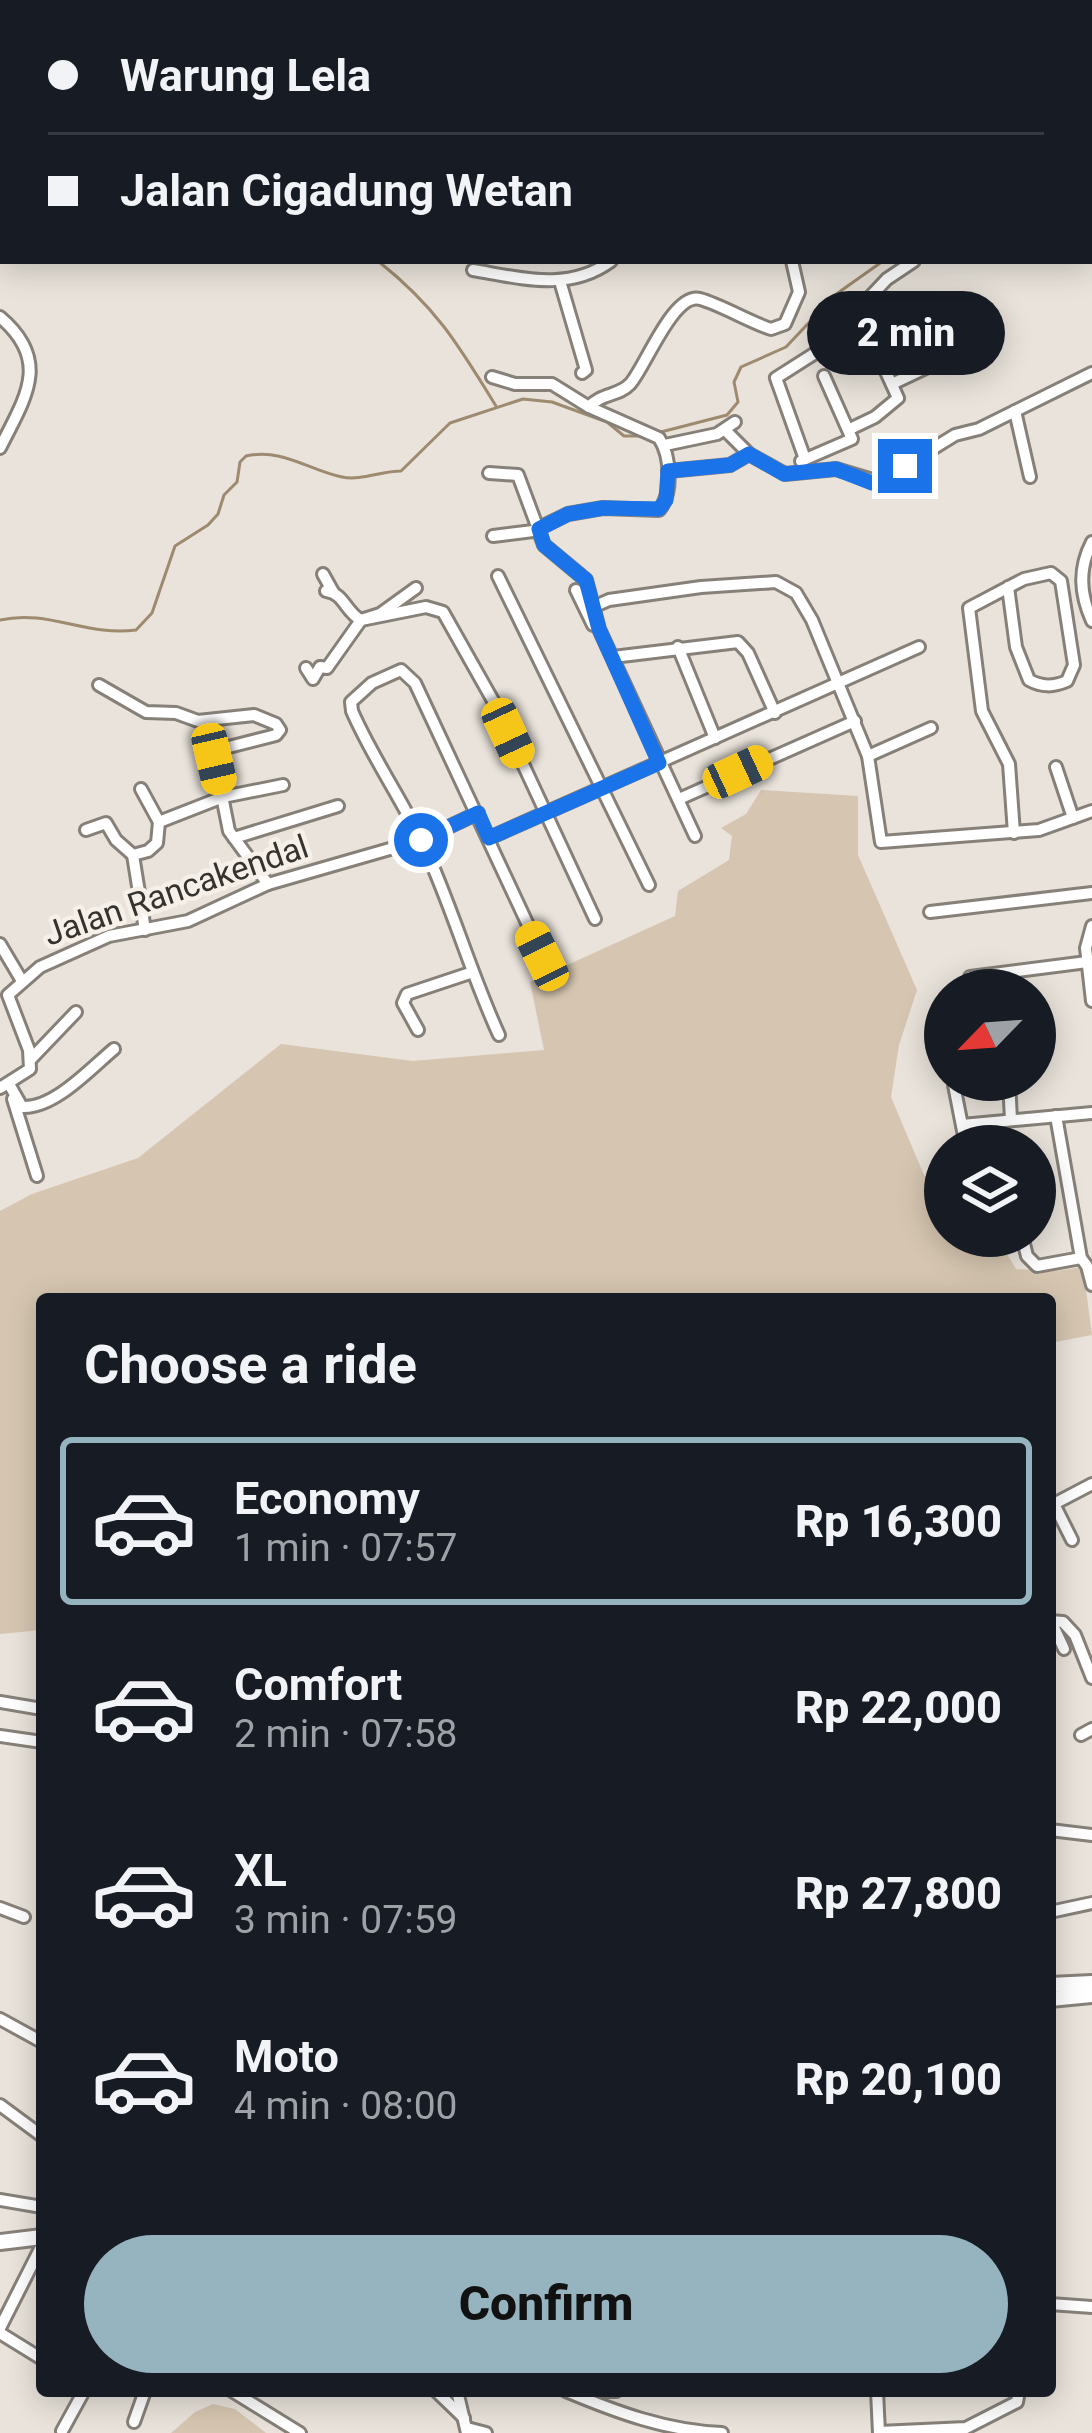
<!DOCTYPE html>
<html lang="en">
<head>
<meta charset="utf-8">
<style>
  :root { --surface:#171b24; --page:#20242c; --text:#f1f3f6; --muted:#9ea1a6; --line:#363941; --accent:#96b4bf }
  body { margin:0; font-family:Roboto,sans-serif; background:var(--page); color:var(--text); height:100vh; display:flex; flex-direction:column; font-size:45px; white-space:nowrap }
  * { box-sizing:border-box; margin:0 }
  p { font-size:39px; color:var(--muted) }
  .icon { flex:none; width:66px; height:66px; fill:none; stroke:currentColor; stroke-width:2; stroke-linecap:round; stroke-linejoin:round }
  .map { position:relative; flex:1; overflow:hidden }
  .panel { position:absolute; left:36px; top:1293px; width:1020px; height:1104px; display:flex; flex-direction:column; background:var(--surface); border-radius:12px; box-shadow:0 6px 30px #0003 }
  .panel>* { flex:none }
  .hud { position:absolute; left:0px; top:0px; width:1092px; height:264px; box-shadow:0 6px 30px #0003; display:grid; align-content:center; height:264px; padding:0 48px; background:var(--surface) }
  .needle { width:78px; rotate:245deg }
  .fabs { position:absolute; left:924px; top:969px; display:grid; gap:24px }
  .fabs a { display:grid; place-items:center; width:132px; height:132px; border-radius:50%; background:var(--surface); box-shadow:0 6px 30px #0003; font-size:60px }
  .end { position:absolute; width:54px; height:54px; margin:-27px; border:15px solid #1a73e8; background:#fff; box-shadow:0 0 0 6px #fff }
  .from { border-radius:50% }
  .bubble { position:absolute; height:84px; border-radius:42px; background:var(--surface); box-shadow:0 6px 30px #0003; font-size:39px; font-weight:800; line-height:84px; text-align:center }
  .car { position:absolute; width:36px; height:72px; margin:-36px -18px; border-radius:15px; box-shadow:0 0 9px 3px #0007; background:linear-gradient(#f5c518 24%,#345 0 40%,#f5c518 0 76%,#345 0 86%,#f5c518 0) }
  .hud b { display:flex; align-items:center; gap:42px; height:114px; font-size:45px }
  .hud b+b { border-top:3px solid var(--line) }
  .hud i { width:30px; height:30px; background:var(--text) }
  ul { padding:0; list-style:none }
  li { display:flex; align-items:center; gap:36px; height:168px; margin:0 24px 18px; padding:0 24px; border:6px solid transparent; border-radius:12px }
  li div { flex:1 }
  li b { display:block; font-size:45px }
  li em { font-style:normal; font-weight:800 }
  li.current { border-color:var(--accent) }
  li>.icon { width:108px; height:108px; stroke-width:1.5 }
  h2 { padding:0 48px; font-size:54px; line-height:144px }
  .button { display:flex; gap:24px; margin-top:auto; padding:24px 48px }
  .button a { flex:1; height:138px; border-radius:72px; background:var(--accent); color:#111; font-size:48px; font-weight:800; line-height:138px; text-align:center }
  .map>svg:first-child { display:block }
  .green { fill:#d6c6b1 }
  .lines { fill:none; stroke-linecap:round; stroke-linejoin:round }
  .stream { stroke:#9e8a6f; stroke-width:3 }
  .minor-casing { stroke:#868079; stroke-width:16 }
  .major-casing { stroke:#868079; stroke-width:20 }
  .minor { stroke:#fff; stroke-width:10 }
  .major { stroke:#fff; stroke-width:14 }
  .route { stroke:#1a73e8; stroke-width:15 }
  .labels { text-anchor:middle; dominant-baseline:central; stroke-width:9; stroke-linejoin:round; paint-order:stroke }
  .street-label { font-size:33px; fill:#35332f; stroke:#f7f0e8 }
</style>
</head>
<body>
<div class="map">
<svg width="1092" height="2433" viewBox="0 0 1092 2433">
  <rect width="100%" height="100%" fill="#e9e3db"/>
  <g class="green">
    <path d="M 761,790 L 858,796 L 858,855 L 917,990 L 899,1045 L 891,1097 L 924,1175 L 945,1193 L 945,1236 L 996,1236 L 1016,1269 L 1056,1271 L 1083,1267 L 1092,1335 L 1050,1343 L 1050,1299 L 42,1299 L 42,1630 L 0,1634 L 0,1211 L 32,1194 L 138,1158 L 281,1044 L 413,1061 L 544,1050 L 530,982 L 675,916 L 678,891 L 729,860 L 732,836 L 721,828 L 746,814 Z"/>
    <path d="M 213,2404 L 235,2409 L 266,2433 L 171,2433 L 195,2412 Z"/>
  </g>
  <g class="lines">
    <g class="stream">
      <path d="M 6,0 L 6,3"/>
      <path d="M 0,81 L 3,81"/>
      <path d="M 1089,210 L 1092,208"/>
      <path d="M 378,261 C 436,307 458,344 496,406"/>
      <path d="M 657,433 L 727,415 L 738,402 L 734,382 L 741,367 L 786,347 L 835,295 L 883,261"/>
      <path d="M 0,620 C 48,609 88,637 136,630 L 152,613 L 175,546 L 208,525 L 218,514 L 224,495 L 237,482 L 240,462 L 246,456 C 283,448 308,470 342,477 C 361,481 381,471 401,471 L 450,423 L 523,399 L 552,402 L 607,422 L 624,436 L 642,436"/>
    </g>
    <g class="minor-casing">
      <g id="minor">
        <path d="M 870,0 L 870,3"/>
        <path d="M 737,1 L 755,0"/>
        <path d="M 1079,3 L 1080,0"/>
        <path d="M 1089,85 L 1092,85"/>
        <path d="M 473,270 C 521,278 569,292 611,261"/>
        <path d="M 560,281 L 586,370 L 582,373"/>
        <path d="M 0,317 C 52,361 25,398 0,448"/>
        <path d="M 492,377 L 515,384 L 552,384 L 589,407 L 659,438 C 671,456 673,494 659,510 L 603,508 L 568,514 L 533,531 L 493,536"/>
        <path d="M 892,384 L 934,364"/>
        <path d="M 589,407 C 601,393 619,396 630,384 C 645,368 673,292 700,299 C 719,304 750,322 771,329 L 785,324 L 799,292 L 792,261"/>
        <path d="M 1015,411 L 1030,477"/>
        <path d="M 850,429 L 875,417 L 898,398 L 882,363"/>
        <path d="M 725,430 L 749,454 L 785,474 L 836,469 L 879,482 L 955,435 L 979,429 L 1092,373"/>
        <path d="M 665,445 L 717,434 L 735,422"/>
        <path d="M 805,459 L 776,378 L 820,350 L 887,279 L 914,261"/>
        <path d="M 801,461 L 852,439 L 824,376"/>
        <path d="M 668,471 L 730,465 L 749,454"/>
        <path d="M 489,473 L 518,475 L 544,545 L 586,580 L 599,629 L 695,836"/>
        <path d="M 1092,542 C 1078,569 1080,594 1092,621"/>
        <path d="M 323,574 L 333,592"/>
        <path d="M 498,576 L 649,885"/>
        <path d="M 1008,587 L 1016,647 L 1029,680 C 1042,687 1053,687 1067,681 L 1074,665 L 1061,581 L 1051,573 L 1024,579 L 969,608 L 982,711 L 1009,764 L 1014,833"/>
        <path d="M 576,590 L 593,625"/>
        <path d="M 326,591 C 344,593 346,613 361,620 L 426,607 L 443,612 L 496,706 L 595,919"/>
        <path d="M 593,607 L 609,600 L 701,587 L 776,582 L 796,593 L 812,620 L 868,756 L 881,842 L 1039,830 L 1092,811"/>
        <path d="M 678,647 L 715,738"/>
        <path d="M 613,657 L 738,642 L 748,653 L 775,713"/>
        <path d="M 306,668 L 313,679 L 320,667 L 327,668 L 361,620 L 380,614 L 416,588"/>
        <path d="M 99,685 L 146,712 L 176,713 L 198,721 L 254,715 L 276,724 L 280,730 L 276,735 L 213,751 L 229,831 L 268,884"/>
        <path d="M 868,756 L 931,728"/>
        <path d="M 1056,767 L 1073,818"/>
        <path d="M 141,789 L 159,822"/>
        <path d="M 679,799 L 855,721"/>
        <path d="M 86,830 L 106,823 L 116,840 L 133,855"/>
        <path d="M 234,838 L 338,806"/>
        <path d="M 489,838 L 919,647"/>
        <path d="M 930,912 L 1092,893"/>
        <path d="M 1092,926 L 1086,948 L 1092,1001"/>
        <path d="M 145,930 L 133,855 L 148,851 L 157,843 L 159,822 L 223,797 L 283,785"/>
        <path d="M 0,944 L 22,981"/>
        <path d="M 970,977 L 1087,962"/>
        <path d="M 418,1030 L 403,1003 L 407,994 L 470,973"/>
        <path d="M 499,1035 C 470,972 452,906 423,844 C 401,798 372,757 352,711 L 351,702 L 372,683 L 401,670 L 415,683 L 542,955"/>
        <path d="M 31,1059 L 76,1012"/>
        <path d="M 1009,1080 L 1011,1120"/>
        <path d="M 9,1084 L 22,1107 C 54,1109 90,1069 114,1049"/>
        <path d="M 954,1085 L 966,1146"/>
        <path d="M 0,1088 L 30,1069 L 29,1050 L 8,995 L 40,967 L 109,936 L 188,921 L 268,884 L 421,840 L 478,813"/>
        <path d="M 13,1099 L 37,1176"/>
        <path d="M 1056,1116 L 1081,1258 L 1087,1266 L 1092,1285"/>
        <path d="M 962,1125 L 1092,1113"/>
        <path d="M 1022,1236 L 1027,1256 L 1037,1266 L 1081,1258"/>
        <path d="M 1054,1504 L 1072,1540"/>
        <path d="M 1050,1506 L 1092,1484"/>
        <path d="M 1050,1621 L 1063,1622 L 1075,1635 L 1092,1678"/>
        <path d="M 1051,1621 L 1064,1649"/>
        <path d="M 0,1702 L 42,1709"/>
        <path d="M 1081,1735 L 1092,1729"/>
        <path d="M 0,1736 L 42,1742"/>
        <path d="M 1050,1830 L 1092,1835"/>
        <path d="M 0,1908 L 24,1917"/>
        <path d="M 1050,1912 L 1092,1903"/>
        <path d="M 0,2019 L 42,2042"/>
        <path d="M 0,2105 L 42,2136"/>
        <path d="M 0,2200 L 42,2207"/>
        <path d="M 1050,2304 L 1092,2307"/>
        <path d="M 0,2328 L 42,2245"/>
        <path d="M 0,2333 L 42,2359"/>
        <path d="M 232,2391 L 300,2433"/>
        <path d="M 436,2391 L 464,2418"/>
        <path d="M 457,2391 L 467,2433"/>
        <path d="M 566,2391 C 616,2412 667,2431 722,2433"/>
        <path d="M 598,2391 L 616,2391"/>
        <path d="M 877,2391 L 879,2433"/>
        <path d="M 134,2422 L 145,2391"/>
        <path d="M 467,2428 L 486,2433"/>
        <path d="M 62,2431 L 84,2391"/>
        <path d="M 879,2432 L 966,2428 L 1017,2402 L 1019,2391"/>
      </g>
    </g>
    <g class="major-casing">
      <g id="major">
        <path d="M 1050,1985 L 1092,1983"/>
        <path d="M 1050,1999 L 1092,1995"/>
        <path d="M 0,2242 L 42,2237"/>
      </g>
    </g>
    <use href="#minor" class="minor"/>
    <use href="#major" class="major"/>
  </g>
  <g class="lines">
    <path class="route" d="M 421,840 L 478,813 L 489,838 L 659,763 L 599,629 L 586,580 L 544,545 L 539,529 L 568,514 L 603,508 L 659,509 L 666,500 L 668,471 L 730,465 L 749,454 L 784,474 L 836,469 L 872,483 L 905,466"/>
  </g>
  <g class="labels">
    <g class="street-label">
      <text transform="translate(176 890) rotate(-19)">Jalan Rancakendal</text>
    </g>
  </g>
</svg>
<div class="fabs">
<a><svg class="needle" viewBox="-14 -14 28 28"><path d="M0-13l5 13h-10z" fill="#e53935"/><path d="M0 13l5-13h-10z" fill="#9ea1a6"/></svg></a>
<a><svg class="icon" aria-label="layers" viewBox="0 0 24 24"><path d="M12 4l9 5-9 5-9-5zM3 14l9 5 9-5"/></svg></a>
</div>
<i class="end from" style="left:421px;top:840px"></i>
<i class="end" style="left:905px;top:466px"></i>
<div class="bubble" style="left:807px;top:291px;width:198px">2 min</div>
<i class="car" style="left:508px;top:733px;rotate:155deg"></i>
<i class="car" style="left:214px;top:759px;rotate:167deg"></i>
<i class="car" style="left:738px;top:772px;rotate:65deg"></i>
<i class="car" style="left:542px;top:956px;rotate:334deg"></i>
<div class="hud">
<b><i class="from"></i>Warung Lela</b>
<b><i></i>Jalan Cigadung Wetan</b>
</div>
<section class="panel">
<h2>Choose a ride</h2>
<ul>
<li class="current"><svg class="icon" aria-label="car" viewBox="0 0 24 24"><path d="M5 17H2v-5l4-1 3-4h7l3 4 3 1v5h-3M9 17h6M6 11h13"/><circle cx="7" cy="17" r="2"/><circle cx="17" cy="17" r="2"/></svg><div><b>Economy</b><p>1 min · 07:57</p></div><em>Rp 16,300</em></li>
<li><svg class="icon" aria-label="car" viewBox="0 0 24 24"><path d="M5 17H2v-5l4-1 3-4h7l3 4 3 1v5h-3M9 17h6M6 11h13"/><circle cx="7" cy="17" r="2"/><circle cx="17" cy="17" r="2"/></svg><div><b>Comfort</b><p>2 min · 07:58</p></div><em>Rp 22,000</em></li>
<li><svg class="icon" aria-label="car" viewBox="0 0 24 24"><path d="M5 17H2v-5l4-1 3-4h7l3 4 3 1v5h-3M9 17h6M6 11h13"/><circle cx="7" cy="17" r="2"/><circle cx="17" cy="17" r="2"/></svg><div><b>XL</b><p>3 min · 07:59</p></div><em>Rp 27,800</em></li>
<li><svg class="icon" aria-label="car" viewBox="0 0 24 24"><path d="M5 17H2v-5l4-1 3-4h7l3 4 3 1v5h-3M9 17h6M6 11h13"/><circle cx="7" cy="17" r="2"/><circle cx="17" cy="17" r="2"/></svg><div><b>Moto</b><p>4 min · 08:00</p></div><em>Rp 20,100</em></li>
</ul>
<div class="button"><a>Confirm</a></div>
</section>
</div>
</body>
</html>
